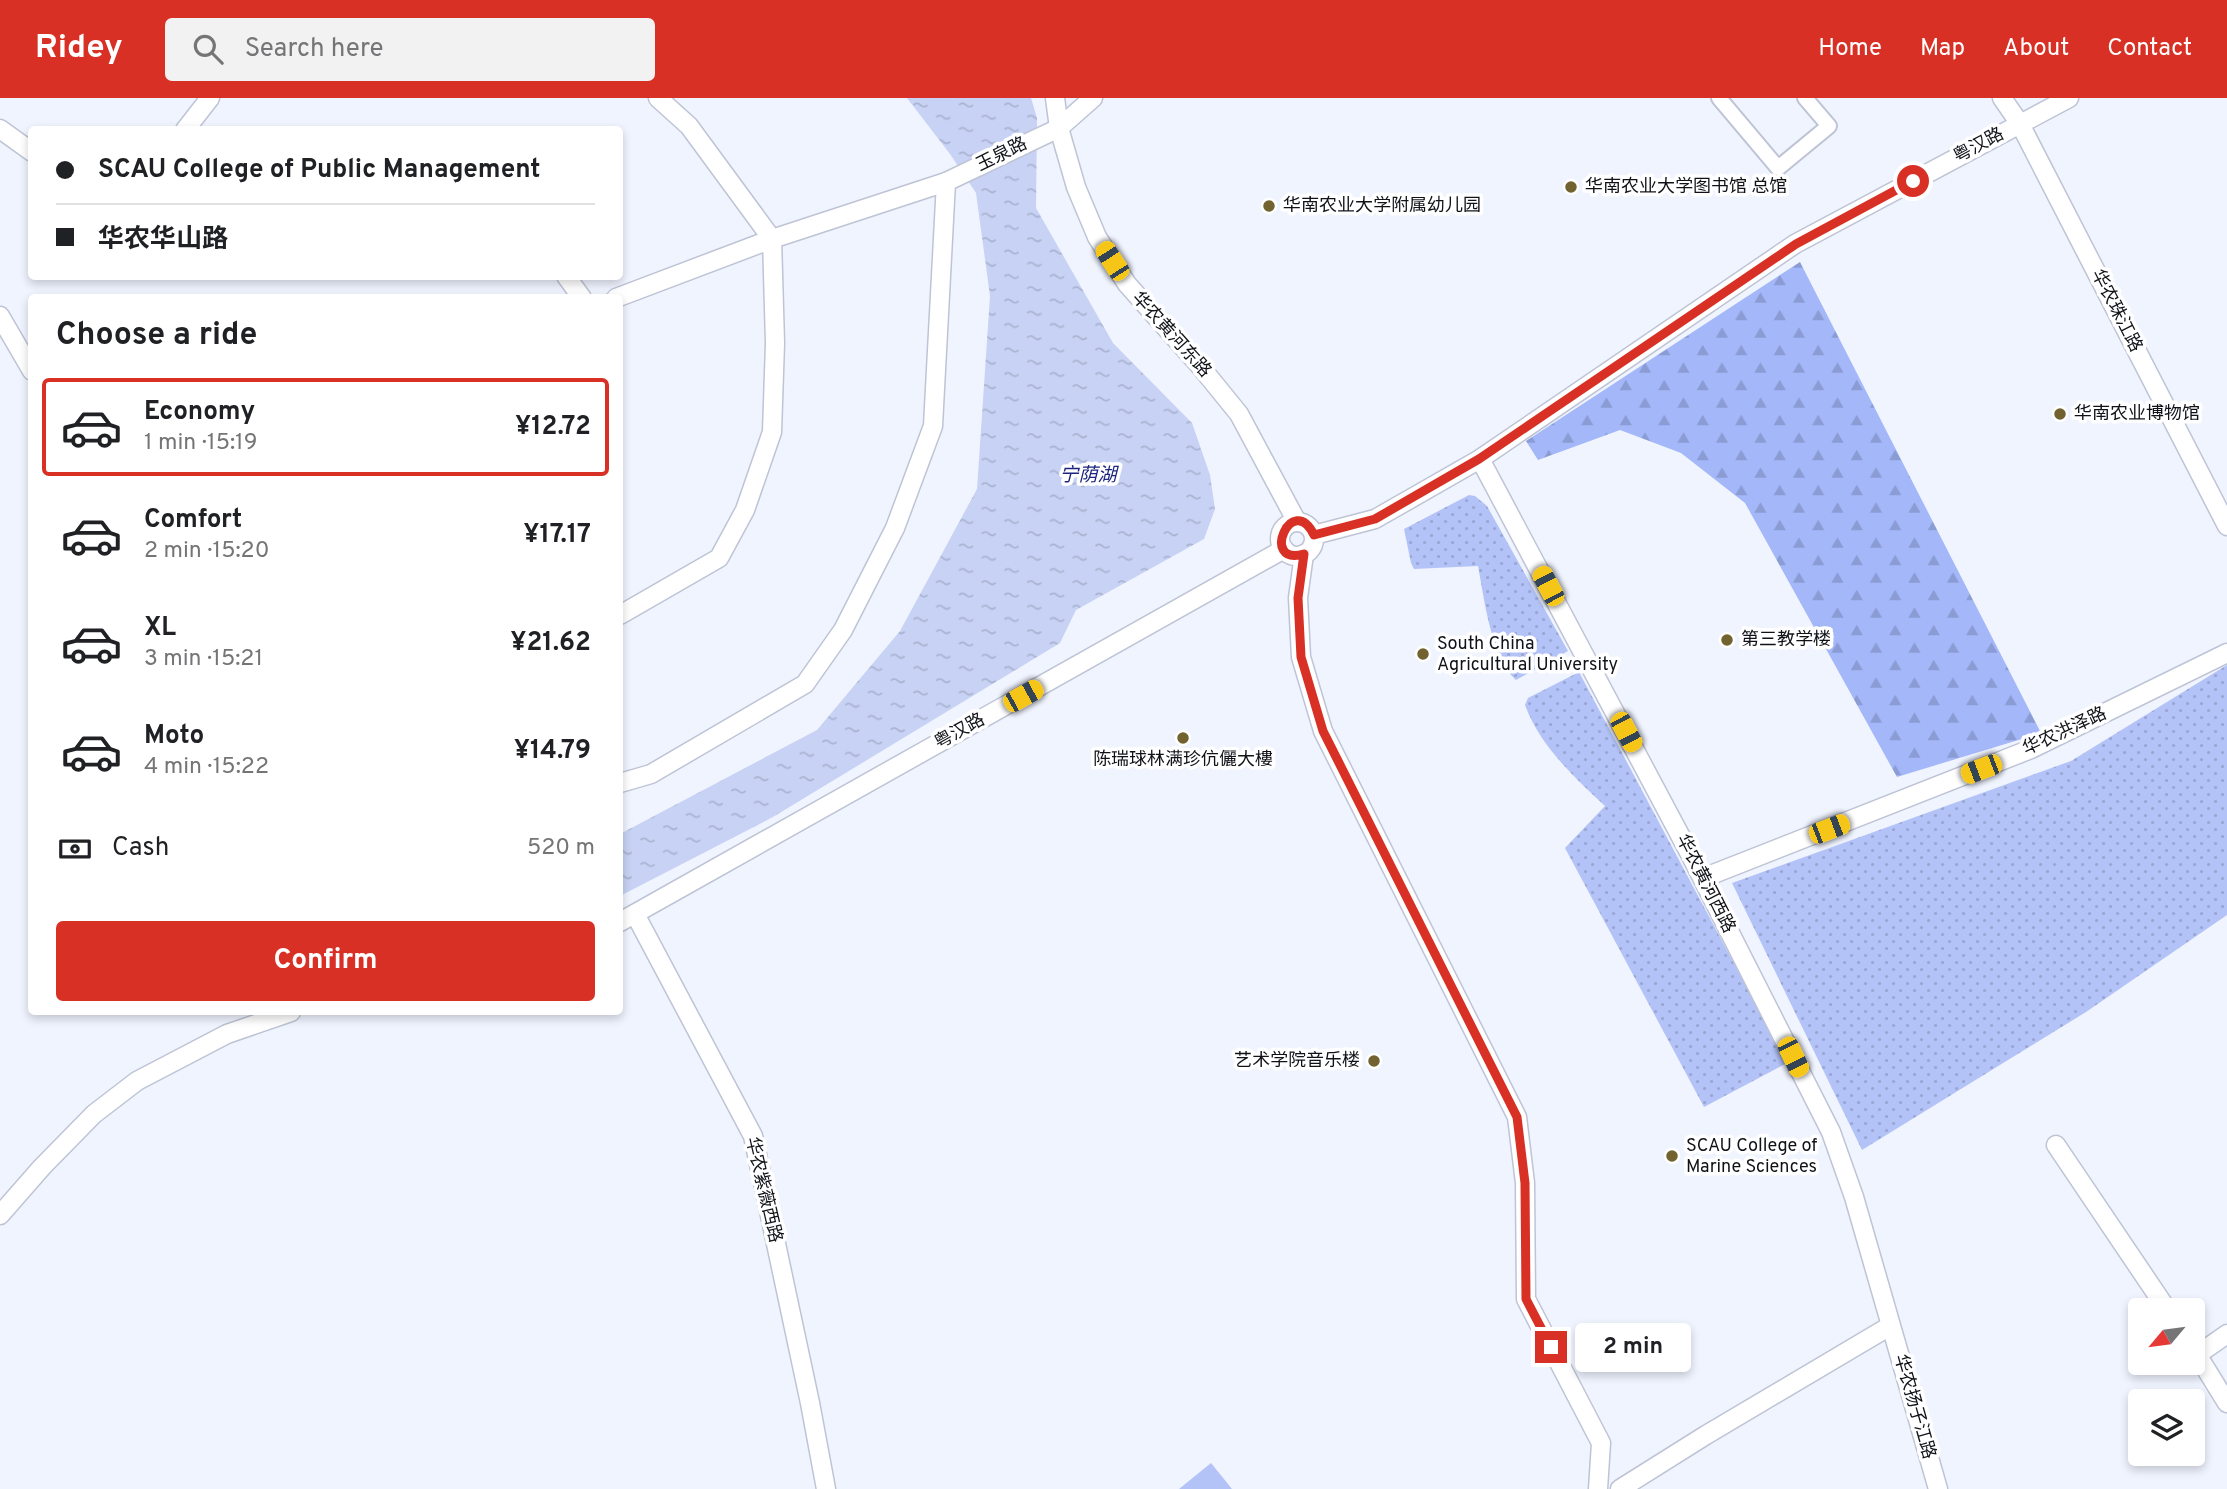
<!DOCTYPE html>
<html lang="en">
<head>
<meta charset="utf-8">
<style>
  :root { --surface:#fff; --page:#f2f2f2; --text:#202124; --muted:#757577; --line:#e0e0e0; --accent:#d93025 }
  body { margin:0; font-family:Overpass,"Noto Sans SC",sans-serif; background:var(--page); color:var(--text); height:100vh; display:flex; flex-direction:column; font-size:26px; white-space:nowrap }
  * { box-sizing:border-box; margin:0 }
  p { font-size:23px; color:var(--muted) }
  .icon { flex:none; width:38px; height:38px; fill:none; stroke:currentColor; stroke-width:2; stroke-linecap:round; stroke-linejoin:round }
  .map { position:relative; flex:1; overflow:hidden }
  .sheet { position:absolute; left:28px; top:196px; width:595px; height:721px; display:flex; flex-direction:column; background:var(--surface); border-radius:7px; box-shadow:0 4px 10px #0003 }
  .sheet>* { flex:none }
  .top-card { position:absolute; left:28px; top:28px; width:595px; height:154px; border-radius:7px; box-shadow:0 4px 10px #0003; display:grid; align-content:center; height:154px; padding:0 28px; background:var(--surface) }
  .needle { width:46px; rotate:241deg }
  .fabs { position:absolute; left:2128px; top:1200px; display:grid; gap:14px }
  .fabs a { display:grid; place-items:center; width:77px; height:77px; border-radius:7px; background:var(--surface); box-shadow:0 4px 10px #0003; font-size:35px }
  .end { position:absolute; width:32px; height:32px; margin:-16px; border:9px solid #d93025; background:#fff; box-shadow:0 0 0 4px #fff }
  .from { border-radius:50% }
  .bubble { position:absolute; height:49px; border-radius:7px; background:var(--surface); box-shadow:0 4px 10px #0003; font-size:23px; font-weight:700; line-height:49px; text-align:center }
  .car { position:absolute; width:21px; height:42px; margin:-21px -10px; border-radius:9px; box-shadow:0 0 5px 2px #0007; background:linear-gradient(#f5c518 24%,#345 0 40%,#f5c518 0 76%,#345 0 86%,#f5c518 0) }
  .top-card b { display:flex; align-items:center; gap:24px; height:66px; font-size:26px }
  .top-card b+b { border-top:2px solid var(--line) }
  .top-card i { width:18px; height:18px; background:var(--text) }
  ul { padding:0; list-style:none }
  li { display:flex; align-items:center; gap:21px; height:98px; margin:0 14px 10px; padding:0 14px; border:4px solid transparent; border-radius:7px }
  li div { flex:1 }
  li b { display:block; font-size:26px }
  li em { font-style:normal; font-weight:700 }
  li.selected { border-color:var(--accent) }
  li>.icon { width:63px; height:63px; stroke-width:1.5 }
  h2 { padding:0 28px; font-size:32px; line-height:84px }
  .pay { display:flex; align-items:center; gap:18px; height:77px; padding:0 28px; font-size:26px }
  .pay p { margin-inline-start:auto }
  .primary-button { display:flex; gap:14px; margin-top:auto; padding:14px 28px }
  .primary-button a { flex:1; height:80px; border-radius:7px; background:var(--accent); color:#fff; font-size:28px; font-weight:700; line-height:80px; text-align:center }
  header { display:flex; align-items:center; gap:42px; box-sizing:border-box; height:98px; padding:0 35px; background:var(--accent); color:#fff }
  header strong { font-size:33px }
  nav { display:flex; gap:38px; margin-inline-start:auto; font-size:24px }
  .search { width:490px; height:63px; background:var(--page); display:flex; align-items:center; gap:18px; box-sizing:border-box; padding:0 24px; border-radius:7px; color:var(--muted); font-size:26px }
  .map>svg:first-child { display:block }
  .grass { fill:url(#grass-dots) }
  .forest { fill:url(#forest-firs) }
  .park { fill:#b3c3f8 }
  .water { fill:url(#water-ripples) }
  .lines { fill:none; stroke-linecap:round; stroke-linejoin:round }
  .pedestrian-casing { stroke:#bec4d5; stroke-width:18 }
  .minor-casing { stroke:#bec4d5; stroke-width:21 }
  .pedestrian { stroke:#fff; stroke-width:14 }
  .minor { stroke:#fff; stroke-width:18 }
  .route { stroke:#d93025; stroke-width:9 }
  .poi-dot { fill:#726230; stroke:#fff; stroke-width:2.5 }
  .labels { text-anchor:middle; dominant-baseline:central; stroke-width:7; stroke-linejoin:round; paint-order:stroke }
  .street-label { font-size:18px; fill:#101218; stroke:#fff }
  .poi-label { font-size:18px; fill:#101218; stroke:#fff; text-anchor:start }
  .water-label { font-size:19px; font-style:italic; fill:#1c247f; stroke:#fff }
</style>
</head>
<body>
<header>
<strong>Ridey</strong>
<div class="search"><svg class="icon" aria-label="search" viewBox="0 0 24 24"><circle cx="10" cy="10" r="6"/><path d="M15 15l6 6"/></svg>Search here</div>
<nav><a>Home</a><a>Map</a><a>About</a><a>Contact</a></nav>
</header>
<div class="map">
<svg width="2227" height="1391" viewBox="0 0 2227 1391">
  <defs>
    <pattern id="grass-dots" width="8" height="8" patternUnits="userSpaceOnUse" patternTransform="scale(1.75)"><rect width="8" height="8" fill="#b3c3f8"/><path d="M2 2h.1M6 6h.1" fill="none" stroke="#99a6d4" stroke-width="1.8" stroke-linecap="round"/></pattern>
    <pattern id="forest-firs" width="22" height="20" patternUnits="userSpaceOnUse" patternTransform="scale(1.75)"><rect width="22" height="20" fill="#a3b7f9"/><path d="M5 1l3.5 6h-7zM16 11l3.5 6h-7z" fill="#8b9cd5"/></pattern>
    <pattern id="water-ripples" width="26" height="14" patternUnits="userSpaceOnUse" patternTransform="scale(1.75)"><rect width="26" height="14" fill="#c7d2f4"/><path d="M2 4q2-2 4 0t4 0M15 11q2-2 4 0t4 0" fill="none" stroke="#aab3d0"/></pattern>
  </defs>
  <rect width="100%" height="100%" fill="#f0f4ff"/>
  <g class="grass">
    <path d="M 1469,397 L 1475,398 L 1487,408 L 1568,553 L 1516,582 C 1491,560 1484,499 1478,468 L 1414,471 L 1411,465 L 1404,431 Z"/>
    <path d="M 2227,567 L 2227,817 L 2086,914 L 1862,1052 L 1732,785 L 2071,663 Z"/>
    <path d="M 1579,574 L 1787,965 L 1704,1009 L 1565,750 L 1605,708 C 1574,679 1540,648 1525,607 L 1528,600 Z"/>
  </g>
  <path class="forest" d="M 1800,164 L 2041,635 L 1897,679 L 1745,405 L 1681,355 L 1620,332 L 1538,362 L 1526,343 Z"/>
  <path class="park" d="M 1211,1365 L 1232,1391 L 1179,1391 Z"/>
  <path class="water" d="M 907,0 L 1031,0 L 1037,20 L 1036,110 L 1113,245 L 1192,325 L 1210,377 L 1215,411 L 1204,441 L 1076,512 L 1060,545 L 773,719 L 620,798 L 620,736 L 817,632 L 900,533 L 977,391 L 990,198 L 976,95 L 950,56 Z"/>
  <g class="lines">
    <g class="pedestrian-casing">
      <path id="pedestrian" d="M 1719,0 L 1778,70 L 1829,28 L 1805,0"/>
    </g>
    <g class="minor-casing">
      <g id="minor">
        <path d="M 1055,0 L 1059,30 L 1076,89 L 1097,139 L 1127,186 L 1200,268 L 1239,316 L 1297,424"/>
        <path d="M 2002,0 L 2020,26 L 2227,428"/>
        <path d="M 0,31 L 32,54"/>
        <path d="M 185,32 L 210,0"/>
        <path d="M 566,178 L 582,200"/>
        <path d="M 616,200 L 772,141 L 946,84 L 1059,30 L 1093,0"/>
        <path d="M 0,218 L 32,273"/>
        <path d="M 1480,361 L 1690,756 L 1831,1034 L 1854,1099 L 1938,1391"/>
        <circle cx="1297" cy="441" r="17"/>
        <path d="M 1314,437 L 1375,421 L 1480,361 L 1795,146 L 2069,0"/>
        <path d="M 1304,456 L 1298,500 L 1301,559 L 1323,633 L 1517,1019 L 1525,1085 L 1526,1201 L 1601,1345 L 1598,1391"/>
        <path d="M 620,517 L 719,460 L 745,412 L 772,334 L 775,245 L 772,141 L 689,28 L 658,0"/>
        <path d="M 620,685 L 651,676 L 805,586 L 843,532 L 895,430 L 933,328 L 946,84"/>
        <path d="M 1703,780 L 2031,651 L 2227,555"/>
        <path d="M 635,816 L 753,1038 L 810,1305 L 826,1391"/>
        <path d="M 620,824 L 1284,451"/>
        <path d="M 2056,1047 L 2168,1213"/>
        <path d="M 0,1117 L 42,1069 L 94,1016 L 137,983 L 227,936 L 291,914"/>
        <path d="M 2193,1250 L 2227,1305"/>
        <path d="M 2197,1257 L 2227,1236"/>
        <path d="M 1620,1391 L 1706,1337 L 1890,1228"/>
      </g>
    </g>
    <use href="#pedestrian" class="pedestrian"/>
    <use href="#minor" class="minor"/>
  </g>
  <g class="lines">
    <path class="route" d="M 1551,1249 L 1526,1201 L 1525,1085 L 1517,1019 L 1323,633 L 1301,559 L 1298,500 L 1304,456 C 1259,469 1292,392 1314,437 L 1375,421 L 1479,361 L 1796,146 L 1913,83"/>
  </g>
  <g class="poi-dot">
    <circle cx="1571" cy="89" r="7"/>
    <circle cx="1269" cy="108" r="7"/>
    <circle cx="2060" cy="316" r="7"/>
    <circle cx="1727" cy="542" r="7"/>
    <circle cx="1423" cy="556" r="7"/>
    <circle cx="1183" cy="640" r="7"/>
    <circle cx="1374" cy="963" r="7"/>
    <circle cx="1672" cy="1058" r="7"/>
  </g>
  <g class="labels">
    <g class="street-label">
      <text transform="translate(1979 48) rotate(-28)">粤汉路</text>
      <text transform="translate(1002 57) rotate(-26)">玉泉路</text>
      <text transform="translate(2116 213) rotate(63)">华农珠江路</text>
      <text transform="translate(1171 237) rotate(48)">华农黄河东路</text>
      <text transform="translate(960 634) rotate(-29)">粤汉路</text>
      <text transform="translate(2065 634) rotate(-25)">华农洪泽路</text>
      <text transform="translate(1705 786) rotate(63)">华农黄河西路</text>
      <text transform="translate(763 1092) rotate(77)">华农紫薇西路</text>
      <text transform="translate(1914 1309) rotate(74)">华农扬子江路</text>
    </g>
    <g class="poi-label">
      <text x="1585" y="89">华南农业大学图书馆 总馆</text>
      <text x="1283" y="108">华南农业大学附属幼儿园</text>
      <text x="2074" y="316">华南农业博物馆</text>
      <text x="1741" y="542">第三教学楼</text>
      <text x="1437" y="546">South China<tspan x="1437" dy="21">Agricultural University</tspan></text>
      <text x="1183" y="662" text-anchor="middle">陈瑞球林满珍伉儷大樓</text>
      <text x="1360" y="963" text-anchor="end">艺术学院音乐楼</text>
      <text x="1686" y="1048">SCAU College of<tspan x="1686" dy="21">Marine Sciences</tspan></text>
    </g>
    <g class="water-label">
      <text x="1088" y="378">宁荫湖</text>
    </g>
  </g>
</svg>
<div class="fabs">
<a><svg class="needle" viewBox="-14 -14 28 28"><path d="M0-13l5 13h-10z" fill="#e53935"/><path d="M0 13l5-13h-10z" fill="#757577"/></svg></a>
<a><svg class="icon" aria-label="layers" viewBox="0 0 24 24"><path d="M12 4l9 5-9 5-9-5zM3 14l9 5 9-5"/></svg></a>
</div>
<i class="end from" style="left:1913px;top:83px"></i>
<i class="end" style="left:1551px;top:1249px"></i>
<div class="bubble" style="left:1575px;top:1225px;width:116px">2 min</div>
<i class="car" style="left:1112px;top:163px;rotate:327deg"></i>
<i class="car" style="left:1548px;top:488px;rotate:332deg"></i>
<i class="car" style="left:1023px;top:598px;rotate:61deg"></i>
<i class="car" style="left:1626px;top:634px;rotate:152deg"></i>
<i class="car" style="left:1981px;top:671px;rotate:249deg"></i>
<i class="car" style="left:1829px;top:731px;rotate:69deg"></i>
<i class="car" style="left:1793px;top:959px;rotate:154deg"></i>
<div class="top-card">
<b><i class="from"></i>SCAU College of Public Management</b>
<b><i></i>华农华山路</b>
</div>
<section class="sheet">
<h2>Choose a ride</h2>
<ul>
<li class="selected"><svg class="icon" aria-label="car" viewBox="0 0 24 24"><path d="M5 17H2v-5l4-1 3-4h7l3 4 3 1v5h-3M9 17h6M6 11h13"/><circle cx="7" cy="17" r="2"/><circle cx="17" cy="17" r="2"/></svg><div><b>Economy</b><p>1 min · 15:19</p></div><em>¥12.72</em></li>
<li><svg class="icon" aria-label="car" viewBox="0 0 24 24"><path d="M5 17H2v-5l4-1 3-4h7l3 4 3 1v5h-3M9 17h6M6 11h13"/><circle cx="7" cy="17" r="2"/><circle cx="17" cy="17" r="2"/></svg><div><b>Comfort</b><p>2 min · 15:20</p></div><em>¥17.17</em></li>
<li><svg class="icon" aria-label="car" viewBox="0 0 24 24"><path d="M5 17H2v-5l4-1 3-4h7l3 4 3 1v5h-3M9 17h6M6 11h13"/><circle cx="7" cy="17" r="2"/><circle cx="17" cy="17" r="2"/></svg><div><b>XL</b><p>3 min · 15:21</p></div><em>¥21.62</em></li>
<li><svg class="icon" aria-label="car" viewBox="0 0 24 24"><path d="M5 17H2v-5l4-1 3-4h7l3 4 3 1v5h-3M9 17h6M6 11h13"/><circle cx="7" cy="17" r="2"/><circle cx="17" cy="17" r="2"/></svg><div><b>Moto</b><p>4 min · 15:22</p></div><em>¥14.79</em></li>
</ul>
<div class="pay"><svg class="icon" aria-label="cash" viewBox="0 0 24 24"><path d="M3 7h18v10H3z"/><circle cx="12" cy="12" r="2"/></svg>Cash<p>520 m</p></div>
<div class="primary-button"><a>Confirm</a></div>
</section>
</div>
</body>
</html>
